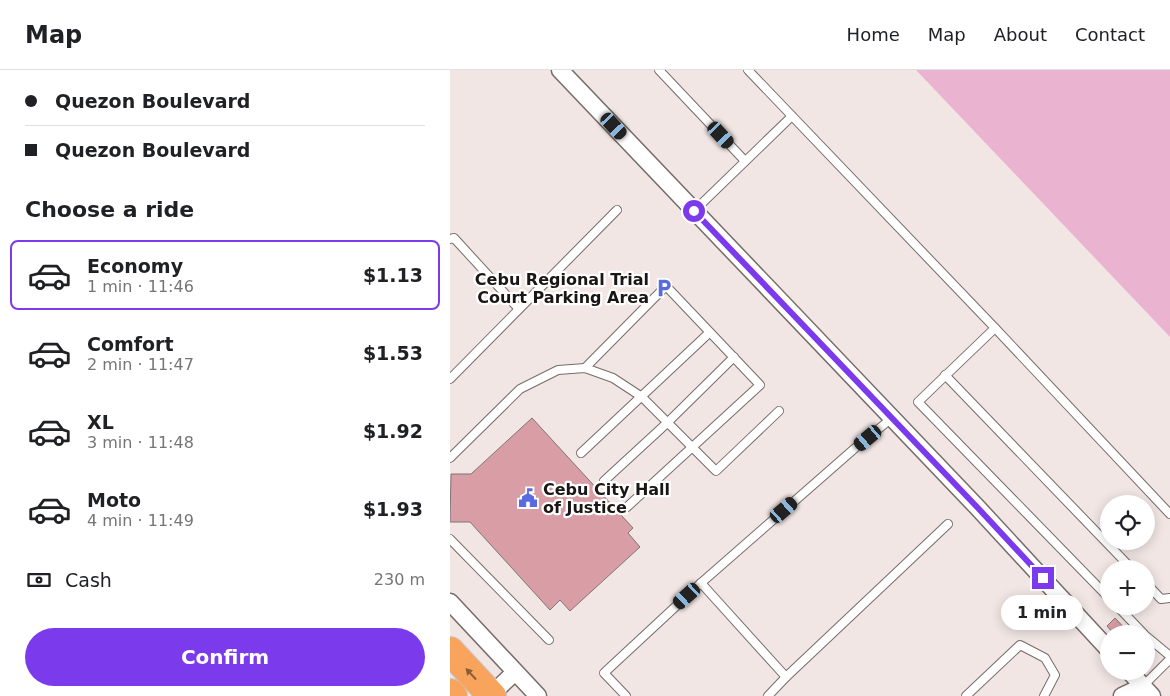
<!DOCTYPE html>
<html lang="en">
<head>
<meta charset="utf-8">
<style>
  :root { --surface:#fff; --page:#f6f6f6; --text:#202124; --muted:#757577; --line:#e0e0e0; --accent:#7c3aed }
  body { margin:0; font-family:"DejaVu Sans",sans-serif; background:var(--page); color:var(--text); height:100vh; display:flex; flex-direction:column; font-size:19px; white-space:nowrap }
  * { box-sizing:border-box; margin:0 }
  p { font-size:16px; color:var(--muted) }
  .icon { flex:none; width:28px; height:28px; fill:none; stroke:currentColor; stroke-width:2; stroke-linecap:round; stroke-linejoin:round }
  .map { position:relative; flex:1; overflow:hidden }
  .panel { display:flex; flex-direction:column; background:var(--surface); width:450px }
  .panel>* { flex:none }
  .guide { display:grid; align-content:center; height:110px; padding:0 25px; background:var(--surface) }
  .buttons { position:absolute; left:650px; top:425px; display:grid; gap:10px }
  .buttons a { display:grid; place-items:center; width:55px; height:55px; border-radius:50%; background:var(--surface); box-shadow:0 2px 12px #0003; font-size:25px }
  .end { position:absolute; width:22px; height:22px; margin:-11px; border:6px solid #7c3aed; background:#fff; box-shadow:0 0 0 2px #fff }
  .from { border-radius:50% }
  .bubble { position:absolute; height:35px; border-radius:18px; background:var(--surface); box-shadow:0 2px 12px #0003; font-size:16px; font-weight:700; line-height:35px; text-align:center }
  .car { position:absolute; width:15px; height:30px; margin:-15px -8px; border-radius:6px; box-shadow:0 0 4px 1px #0007; background:linear-gradient(#222 24%,#8ab4d8 0 40%,#222 0 76%,#8ab4d8 0 86%,#222 0) }
  .guide b { display:flex; align-items:center; gap:18px; height:48px; font-size:19px }
  .guide b+b { border-top:1px solid var(--line) }
  .guide i { width:12px; height:12px; background:var(--text) }
  ul { padding:0; list-style:none }
  li { display:flex; align-items:center; gap:15px; height:70px; margin:0 10px 8px; padding:0 15px; border:2px solid transparent; border-radius:8px }
  li div { flex:1 }
  li b { display:block; font-size:19px }
  li em { font-style:normal; font-weight:700 }
  li.selected { border-color:var(--accent) }
  li>.icon { width:45px; height:45px; stroke-width:1.5 }
  h2 { padding:0 25px; font-size:22px; line-height:60px }
  .pay { display:flex; align-items:center; gap:12px; height:55px; padding:0 25px; font-size:19px }
  .pay p { margin-inline-start:auto }
  .cta { display:flex; gap:10px; margin-top:auto; padding:10px 25px }
  .cta a { flex:1; height:58px; border-radius:30px; background:var(--accent); color:#fff; font-size:20px; font-weight:700; line-height:58px; text-align:center }
  header { display:flex; align-items:center; gap:30px; box-sizing:border-box; height:70px; padding:0 25px; background:var(--surface); border-bottom:1px solid var(--line) }
  header strong { font-size:24px }
  nav { display:flex; gap:28px; margin-inline-start:auto; font-size:18px }
  main { display:flex; flex:1; min-height:0 }
  .map>svg:first-child { display:block }
  .water { fill:#eab4d1 }
  .building { fill:#d99da5; stroke:#7f7576 }
  .lines { fill:none; stroke-linecap:round; stroke-linejoin:round }
  .lane-casing { stroke:#766c6a; stroke-width:10 }
  .street-casing { stroke:#766c6a; stroke-width:19 }
  .highway-casing { stroke:#c8c7c7; stroke-width:30 }
  .lane { stroke:#fff; stroke-width:8 }
  .street { stroke:#fff; stroke-width:16 }
  .highway { stroke:#f9a45d; stroke-width:28 }
  .oneway { fill:#8a5d39 }
  .route { stroke:#7c3aed; stroke-width:6 }
  .labels { text-anchor:middle; dominant-baseline:central; stroke-width:4.5; stroke-linejoin:round; paint-order:stroke }
  .poi-label { font-size:16px; font-weight:bold; fill:#1a1615; stroke:#fff; text-anchor:end }
</style>
</head>
<body>
<header>
<strong>Map</strong>
<nav><a>Home</a><a>Map</a><a>About</a><a>Contact</a></nav>
</header>
<main>
<section class="panel">
<div class="guide">
<b><i class="from"></i>Quezon Boulevard</b>
<b><i></i>Quezon Boulevard</b>
</div>
<h2>Choose a ride</h2>
<ul>
<li class="selected"><svg class="icon" aria-label="car" viewBox="0 0 24 24"><path d="M5 17H2v-5l4-1 3-4h7l3 4 3 1v5h-3M9 17h6M6 11h13"/><circle cx="7" cy="17" r="2"/><circle cx="17" cy="17" r="2"/></svg><div><b>Economy</b><p>1 min · 11:46</p></div><em>$1.13</em></li>
<li><svg class="icon" aria-label="car" viewBox="0 0 24 24"><path d="M5 17H2v-5l4-1 3-4h7l3 4 3 1v5h-3M9 17h6M6 11h13"/><circle cx="7" cy="17" r="2"/><circle cx="17" cy="17" r="2"/></svg><div><b>Comfort</b><p>2 min · 11:47</p></div><em>$1.53</em></li>
<li><svg class="icon" aria-label="car" viewBox="0 0 24 24"><path d="M5 17H2v-5l4-1 3-4h7l3 4 3 1v5h-3M9 17h6M6 11h13"/><circle cx="7" cy="17" r="2"/><circle cx="17" cy="17" r="2"/></svg><div><b>XL</b><p>3 min · 11:48</p></div><em>$1.92</em></li>
<li><svg class="icon" aria-label="car" viewBox="0 0 24 24"><path d="M5 17H2v-5l4-1 3-4h7l3 4 3 1v5h-3M9 17h6M6 11h13"/><circle cx="7" cy="17" r="2"/><circle cx="17" cy="17" r="2"/></svg><div><b>Moto</b><p>4 min · 11:49</p></div><em>$1.93</em></li>
</ul>
<div class="pay"><svg class="icon" aria-label="cash" viewBox="0 0 24 24"><path d="M3 7h18v10H3z"/><circle cx="12" cy="12" r="2"/></svg>Cash<p>230 m</p></div>
<div class="cta"><a>Confirm</a></div>
</section>
<div class="map">
<svg width="720" height="626" viewBox="0 0 720 626">
  <rect width="100%" height="100%" fill="#f1e6e3"/>
  <path class="water" d="M 467,0 L 720,0 L 720,267 L 466,0 Z"/>
  <g class="building">
    <path d="M 82,348 L 183,458 L 178,463 L 190,477 L 120,541 L 110,530 L 100,540 L 20,452 L 0,452 L 1,404 L 21,404 Z"/>
    <path d="M 665,548 L 680,564 L 664,564 L 657,556 Z"/>
  </g>
  <g class="lines">
    <g class="lane-casing">
      <g id="lane">
        <path d="M 209,0 L 295,91"/>
        <path d="M 298,0 L 545,258 L 720,444"/>
        <path d="M 244,141 L 342,46"/>
        <path d="M 0,169 L 4,168 L 69,239"/>
        <path d="M 545,258 L 468,332 L 659,528"/>
        <path d="M 135,298 L 216,216 L 310,315 L 177,437"/>
        <path d="M 495,305 L 682,499"/>
        <path d="M 0,309 L 167,140"/>
        <path d="M 131,383 L 259,263"/>
        <path d="M 0,388 L 70,319 L 108,300 L 135,298 L 163,308 L 192,327 L 266,401 L 329,341"/>
        <path d="M 154,411 L 217,353 L 284,287"/>
        <path d="M 0,469 L 99,570"/>
        <path d="M 251,513 L 336,607 L 498,454"/>
        <path d="M 696,513 L 711,529 L 720,528"/>
        <path d="M 667,536 L 694,564"/>
        <path d="M 696,566 L 720,586"/>
        <path d="M 693,616 L 720,589"/>
        <path d="M 176,626 L 154,603 L 251,513 L 404,379 L 442,348"/>
        <path d="M 318,626 L 336,607"/>
        <path d="M 516,626 L 570,575 L 595,588 L 605,605 L 594,626"/>
      </g>
    </g>
    <g class="street-casing">
      <g id="street">
        <path d="M 110,0 L 527,437 L 659,580"/>
        <path d="M 0,532 L 88,626"/>
        <path d="M 679,601 L 702,626"/>
        <path d="M 41,625 L 65,602"/>
        <path d="M 672,626 L 693,616"/>
      </g>
    </g>
    <g class="highway-casing">
      <g id="highway">
        <path d="M 0,581 L 42,626"/>
        <path d="M 0,623 L 3,626"/>
      </g>
    </g>
    <use href="#lane" class="lane"/>
    <use href="#street" class="street"/>
    <use href="#highway" class="highway"/>
  </g>
  <defs><path id="oneway-solid" d="M-6-.8H1V-3.2L6.5 0L1 3.2V.8H-6Z" transform="scale(1.25)"/></defs>
  <use class="oneway" href="#oneway-solid" transform="translate(21 604) rotate(-133)"/>
  <g class="lines">
    <path class="route" d="M 244,141 L 527,437 L 593,508"/>
  </g>
  <defs>
    <g id="parking-bare" transform="scale(1.5)"><path d="M-3.5-5.5H1a3.5 3.5 0 0 1 0 7H-1V5.5H-3.5ZM-1-3.4V-.6H.8a1.4 1.4 0 0 0 0-2.8Z" fill="#586be1" stroke="#fff" stroke-width="2.5" paint-order="stroke"/></g>
    <g id="civic-bare" transform="scale(1.5)"><path d="M-.6-6.5H3V-4.5H.6V-3L4-1V1h2V6H-6V1h2V-1L-.6-3ZM-1.2 2.5V6h2.4V2.5Z" fill="#586be1" stroke="#fff" stroke-width="2.5" paint-order="stroke"/></g>
  </defs>
  <g fill-rule="evenodd">
    <use href="#parking-bare" x="214" y="218"/>
    <use href="#civic-bare" x="78" y="428"/>
  </g>
  <g class="labels">
    <g class="poi-label">
      <text x="199" y="209">Cebu Regional Trial<tspan x="199" dy="18">Court Parking Area</tspan></text>
      <text x="93" y="419" text-anchor="start">Cebu City Hall<tspan x="93" dy="18">of Justice</tspan></text>
    </g>
  </g>
</svg>
<div class="buttons">
<a><svg class="icon" aria-label="locate" viewBox="0 0 24 24"><circle cx="12" cy="12" r="6"/><path d="M12 2v4M12 18v4M2 12h4M18 12h4"/></svg></a>
<a>+</a>
<a>−</a>
</div>
<i class="end from" style="left:244px;top:141px"></i>
<i class="end" style="left:593px;top:508px"></i>
<div class="bubble" style="left:551px;top:525px;width:82px">1 min</div>
<i class="car" style="left:164px;top:56px;rotate:137deg"></i>
<i class="car" style="left:271px;top:65px;rotate:137deg"></i>
<i class="car" style="left:418px;top:368px;rotate:230deg"></i>
<i class="car" style="left:334px;top:440px;rotate:49deg"></i>
<i class="car" style="left:237px;top:526px;rotate:228deg"></i>
</div>
</main>
</body>
</html>
